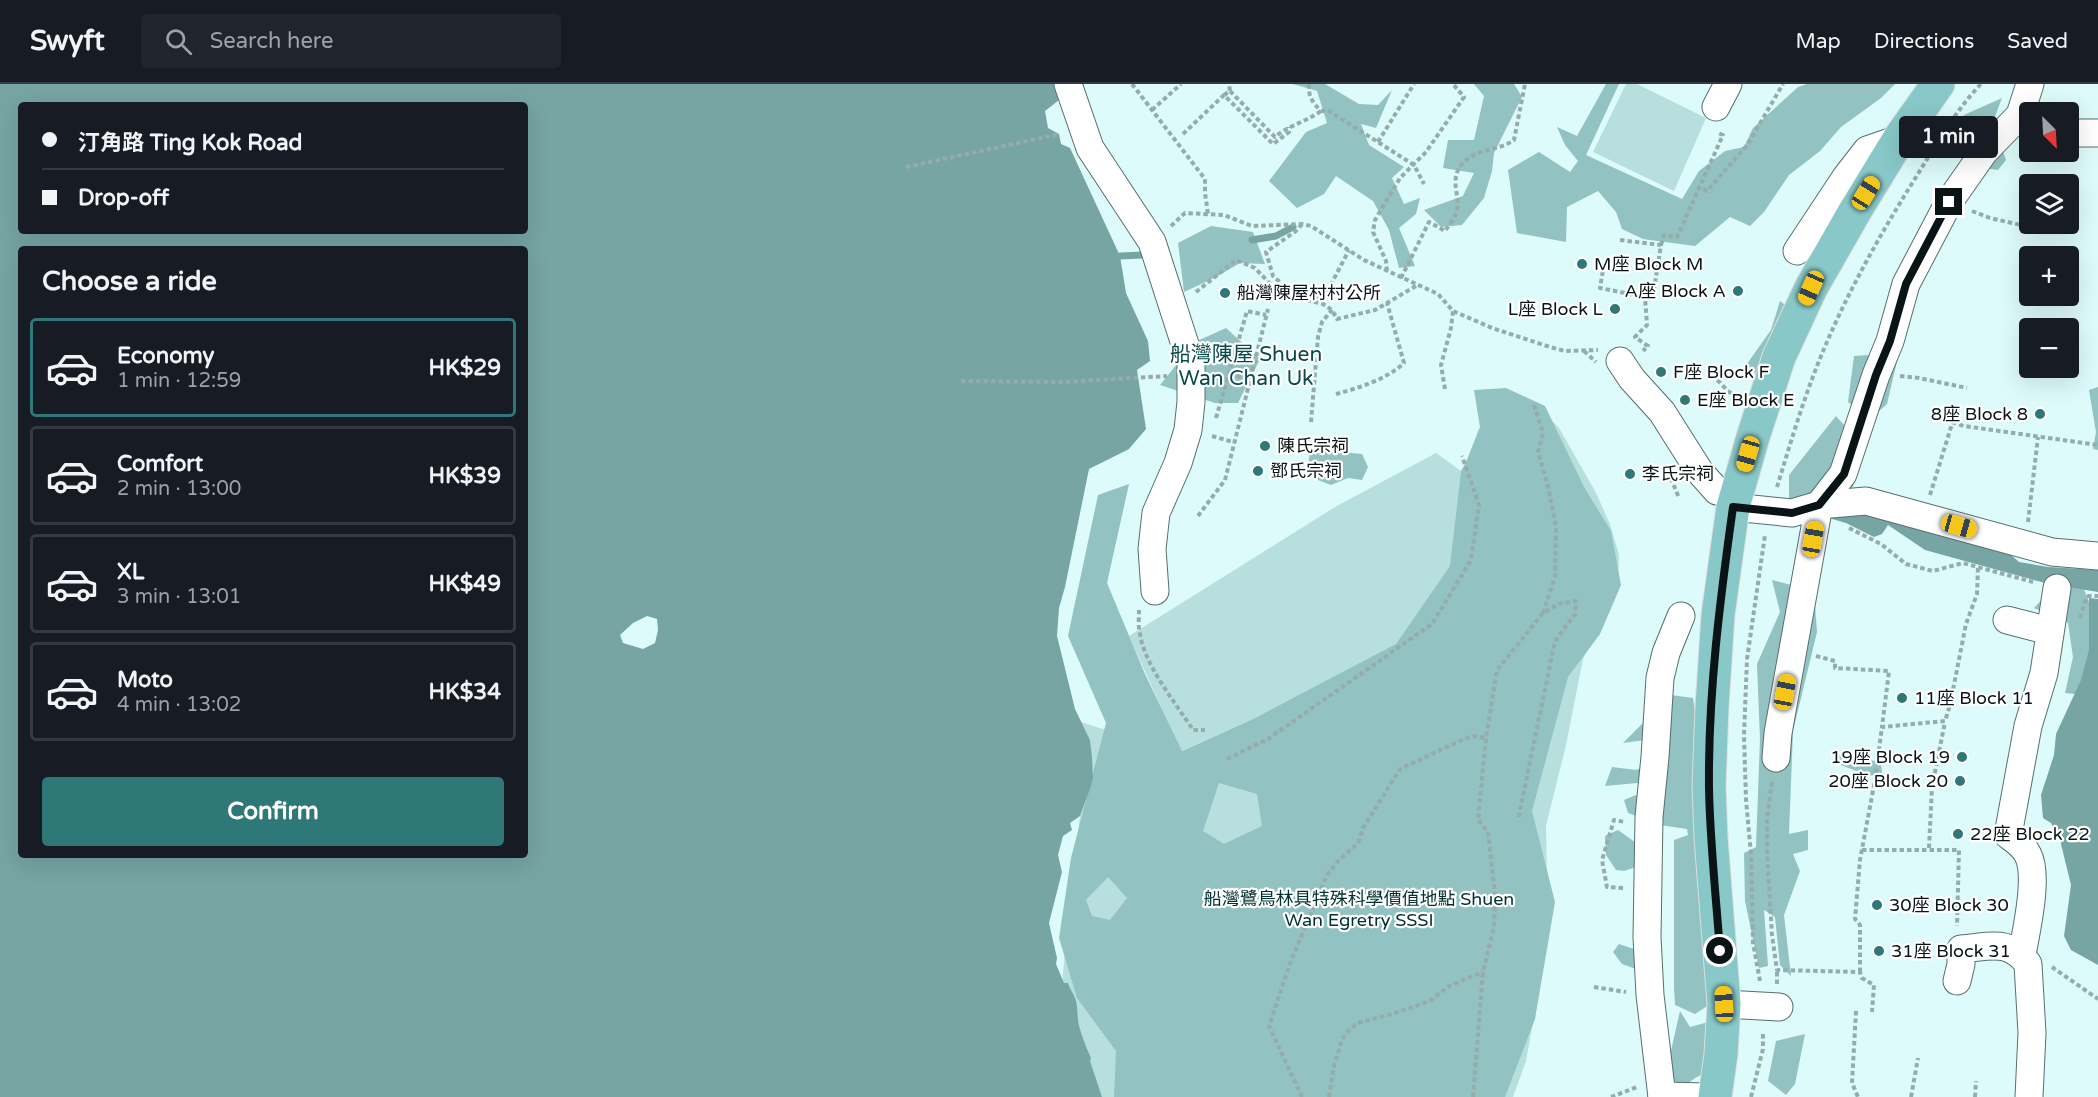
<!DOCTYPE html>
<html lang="en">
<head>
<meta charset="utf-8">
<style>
  :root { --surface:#171b24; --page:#20242c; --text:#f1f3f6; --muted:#9ea1a6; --line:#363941; --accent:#2f7878 }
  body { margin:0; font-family:"Varela Round","Noto Sans TC",sans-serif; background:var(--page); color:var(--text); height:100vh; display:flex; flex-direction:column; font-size:22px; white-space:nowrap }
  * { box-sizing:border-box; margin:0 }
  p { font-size:20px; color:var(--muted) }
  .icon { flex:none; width:33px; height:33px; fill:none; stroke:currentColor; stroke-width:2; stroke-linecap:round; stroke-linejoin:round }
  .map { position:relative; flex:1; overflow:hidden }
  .panel { position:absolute; left:18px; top:162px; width:510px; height:612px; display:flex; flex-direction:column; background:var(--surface); border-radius:6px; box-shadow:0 6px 24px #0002 }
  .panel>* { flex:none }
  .guide { position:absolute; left:18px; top:18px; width:510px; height:132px; border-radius:6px; box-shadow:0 6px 24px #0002; display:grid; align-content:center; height:132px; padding:0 24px; background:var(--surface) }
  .needle { width:39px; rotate:156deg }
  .fabs { position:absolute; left:2019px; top:18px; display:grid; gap:12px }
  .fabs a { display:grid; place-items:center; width:60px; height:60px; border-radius:6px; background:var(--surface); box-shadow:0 6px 24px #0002; font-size:30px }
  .end { position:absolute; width:27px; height:27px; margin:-14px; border:8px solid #0a1414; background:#fff; box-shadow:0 0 0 3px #fff }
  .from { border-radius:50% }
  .bubble { position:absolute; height:42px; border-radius:6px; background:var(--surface); box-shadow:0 6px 24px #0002; font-size:20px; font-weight:700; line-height:42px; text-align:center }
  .car { position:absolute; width:18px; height:36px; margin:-18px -9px; border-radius:8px; box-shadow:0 0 4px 2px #0007; background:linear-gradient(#f5c518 24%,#345 0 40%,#f5c518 0 76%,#345 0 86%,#f5c518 0) }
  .guide b { display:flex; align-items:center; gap:21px; height:57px; font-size:22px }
  .guide b+b { border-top:2px solid var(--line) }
  .guide i { width:15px; height:15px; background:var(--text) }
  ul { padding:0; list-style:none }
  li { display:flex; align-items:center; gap:18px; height:99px; margin:0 12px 9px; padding:0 12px; border:3px solid var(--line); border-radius:6px }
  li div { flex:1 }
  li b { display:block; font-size:22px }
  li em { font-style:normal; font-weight:700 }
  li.on { border-color:var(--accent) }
  li>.icon { width:54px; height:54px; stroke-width:1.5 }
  h2 { padding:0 24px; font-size:27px; line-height:72px }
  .primary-button { display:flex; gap:12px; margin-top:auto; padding:12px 24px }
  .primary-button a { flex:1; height:69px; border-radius:6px; background:var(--accent); color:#fff; font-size:24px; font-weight:700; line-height:69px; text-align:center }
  header { display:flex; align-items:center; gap:36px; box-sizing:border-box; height:84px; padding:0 30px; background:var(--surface); border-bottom:2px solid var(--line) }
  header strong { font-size:28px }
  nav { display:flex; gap:33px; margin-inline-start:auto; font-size:21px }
  .search { width:420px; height:54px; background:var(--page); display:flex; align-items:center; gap:15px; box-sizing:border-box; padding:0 21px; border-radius:6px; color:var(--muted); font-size:22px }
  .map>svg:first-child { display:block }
  .green { fill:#b7dfde }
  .forest { fill:#92c2c1; fill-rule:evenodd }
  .water { fill:#76a5a4; fill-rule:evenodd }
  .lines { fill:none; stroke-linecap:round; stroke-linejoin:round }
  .stream { stroke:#76a5a4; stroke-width:7 }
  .minor-casing { stroke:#556f6e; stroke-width:29 }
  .major-casing { stroke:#dddede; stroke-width:35 }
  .path { stroke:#95acac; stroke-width:4; stroke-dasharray:4.5 3; stroke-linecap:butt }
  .minor { stroke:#fff; stroke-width:27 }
  .major { stroke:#89c8c8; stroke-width:33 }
  .route { stroke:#0a1414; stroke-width:8 }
  .poi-dot { fill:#2f7878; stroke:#fff; stroke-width:2 }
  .labels { text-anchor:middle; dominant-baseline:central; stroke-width:4.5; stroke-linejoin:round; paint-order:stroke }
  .poi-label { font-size:18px; fill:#0a1414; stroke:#fff; text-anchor:start }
  .park-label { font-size:18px; fill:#003030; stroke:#fff }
  .quarter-label { font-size:21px; fill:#084949; stroke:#fff }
</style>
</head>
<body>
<header>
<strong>Swyft</strong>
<div class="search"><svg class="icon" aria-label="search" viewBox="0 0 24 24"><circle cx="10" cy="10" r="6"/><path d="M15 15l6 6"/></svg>Search here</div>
<nav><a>Map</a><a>Directions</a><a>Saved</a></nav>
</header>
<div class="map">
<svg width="2098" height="1013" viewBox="0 0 2098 1013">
  <rect width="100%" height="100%" fill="#ddfbfa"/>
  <g class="green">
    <path d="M 1626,0 L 1637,0 L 1706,34 L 1674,107 L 1593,68 Z"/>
    <path d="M 1539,323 L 1559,344 L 1595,407 L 1610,440 L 1619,471 L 1618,499 L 1583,575 L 1566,661 L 1546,742 L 1548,851 L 1545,873 L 1526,977 L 1513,1013 L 1058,1013 L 1062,901 L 1068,833 L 1080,732 L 1093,694 L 1090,656 L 1081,638 L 1211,680 L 1372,573 L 1251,636 L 1181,667 L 1129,552 L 1335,423 L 1436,369 L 1461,387 L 1455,442 L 1478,347 L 1487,333 Z"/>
  </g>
  <g class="forest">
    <path d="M 1293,0 L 1325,0 L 1359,20 L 1378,21 L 1392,6 L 1376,44 L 1361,40 L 1369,61 L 1404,83 L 1392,94 L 1404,120 L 1420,114 L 1416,130 L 1399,144 L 1415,182 L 1399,184 L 1389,146 L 1373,117 L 1336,92 L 1324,110 L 1297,124 L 1269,97 L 1306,48 L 1327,39 L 1317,7 Z"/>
    <path d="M 1474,0 L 1514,0 L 1522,13 L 1494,69 L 1492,87 L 1484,114 L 1462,141 L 1441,143 L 1424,126 L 1463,112 L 1474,89 L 1443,84 L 1448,56 L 1474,56 L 1484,12 Z"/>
    <path d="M 1606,0 L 1619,0 L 1586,71 L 1682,115 L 1699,87 L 1725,67 L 1744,63 L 1753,44 L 1798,3 L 1807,0 L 1895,0 L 1881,14 L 1841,43 L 1820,67 L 1789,91 L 1764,128 L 1750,142 L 1730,133 L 1695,162 L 1643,155 L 1622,145 L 1616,128 L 1598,107 L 1567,123 L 1566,158 L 1517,149 L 1508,86 L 1539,68 L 1570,88 L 1578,77 L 1565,61 L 1557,43 L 1577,52 Z"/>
    <path d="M 2002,14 L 1993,38 L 2006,76 L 1998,86 L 1984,84 L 1968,61 L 1951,48 L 1964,31 Z"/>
    <path d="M 1211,142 L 1253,148 L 1265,180 L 1240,179 L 1216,193 L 1184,208 L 1178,159 Z"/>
    <path d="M 1780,217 L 1802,234 L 1762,292 L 1744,284 L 1771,246 Z"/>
    <path d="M 1226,244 L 1260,275 L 1238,319 L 1215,319 L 1160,301 L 1195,258 Z"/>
    <path d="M 1899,269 L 1887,320 L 1870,335 L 1848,318 L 1854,272 Z"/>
    <path d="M 2098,303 L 2098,366 L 2093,365 L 2096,348 L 2089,306 Z"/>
    <path d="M 1506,304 L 1545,322 L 1584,403 L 1611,447 L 1621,501 L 1600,550 L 1568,593 L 1532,727 L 1555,818 L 1535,935 L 1505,1013 L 1114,1013 L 1116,967 L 1077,914 L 1059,854 L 1071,774 L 1106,639 L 1068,552 L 1098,411 L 1129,400 L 1107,499 L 1145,590 L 1182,667 L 1251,636 L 1396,560 L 1450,482 L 1461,387 L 1466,378 L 1480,343 L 1474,306 ZM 1219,699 L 1257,710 L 1262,742 L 1224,760 L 1203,747 ZM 1108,793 L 1127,814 L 1110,836 L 1092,832 L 1086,816 Z"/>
    <path d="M 1836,332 L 1861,360 L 1853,403 L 1835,410 L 1789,416 L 1789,391 Z"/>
    <path d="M 1310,365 L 1362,370 L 1368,383 L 1362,396 L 1348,394 L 1331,401 L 1318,396 L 1308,385 Z"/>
    <path d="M 2066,490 L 2081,498 L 2098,540 L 2085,611 L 2065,609 L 2073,573 L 2068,539 L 2034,524 Z"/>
    <path d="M 1772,496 L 1814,507 L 1817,548 L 1793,647 L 1789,750 L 1808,746 L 1808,766 L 1793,770 L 1800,787 L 1784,831 L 1791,892 L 1780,881 L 1775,833 L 1764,826 L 1768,882 L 1759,884 L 1745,817 L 1744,769 L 1756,763 L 1760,655 L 1757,580 L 1780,528 Z"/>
    <path d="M 1671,611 L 1693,614 L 1700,659 L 1715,917 L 1695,930 L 1675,921 L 1674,904 L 1674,756 L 1688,751 L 1687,745 L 1660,741 L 1628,729 L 1624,716 L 1636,711 L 1654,719 L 1656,707 L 1637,699 L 1605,702 L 1612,683 L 1636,686 L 1661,676 L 1645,656 L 1623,659 Z"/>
    <path d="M 1836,670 L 1881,678 L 1882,689 L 1869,692 L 1841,681 Z"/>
    <path d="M 1618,746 L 1639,761 L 1636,783 L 1624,787 L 1616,786 L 1606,771 L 1605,752 Z"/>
    <path d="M 1619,860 L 1643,868 L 1636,885 L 1622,880 L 1613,868 Z"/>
    <path d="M 1680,927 L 1690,943 L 1723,934 L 1713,985 L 1695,994 L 1682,1004 L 1666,989 Z"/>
    <path d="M 1805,950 L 1795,1000 L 1786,1011 L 1768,997 L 1776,957 Z"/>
  </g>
  <g class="water">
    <path d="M 0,0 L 1058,0 L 1059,16 L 1045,27 L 1048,44 L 1059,50 L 1061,60 L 1070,64 L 1120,172 L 1126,209 L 1148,257 L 1150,277 L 1137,286 L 1146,345 L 1129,365 L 1089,385 L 1065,503 L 1059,524 L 1057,552 L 1075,625 L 1090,656 L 1092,673 L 1093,694 L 1091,702 L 1080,732 L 1070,739 L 1072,746 L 1063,752 L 1058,771 L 1062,788 L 1049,839 L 1057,874 L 1056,880 L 1064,899 L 1068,899 C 1070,906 1075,911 1076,917 C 1078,925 1077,934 1079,942 C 1082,953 1086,963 1091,974 L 1090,977 L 1102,1013 L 0,1013 ZM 21,21 L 525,21 L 525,147 L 21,147 ZM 21,165 L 525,165 L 525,771 L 21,771 ZM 647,532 L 657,535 L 658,546 L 655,559 L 643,565 L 623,559 L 620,551 L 633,539 Z"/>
    <path d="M 1848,423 L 2009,469 L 2019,478 L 2048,483 L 2098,486 L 2098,508 L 2045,499 L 1925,466 L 1888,441 L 1882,450 L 1874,453 L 1846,439 L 1822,432 Z"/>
    <path d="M 2089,514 L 2098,515 L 2098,881 L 2071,866 L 2064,852 L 2071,801 L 2060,756 L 2051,739 L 2043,734 L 2041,711 L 2054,671 L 2056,650 L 2081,596 L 2089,566 Z"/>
  </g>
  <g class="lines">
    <g class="stream">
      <path d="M 1252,156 L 1276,152 L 1293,143"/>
      <path d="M 1120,172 L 1143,171"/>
    </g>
    <g class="minor-casing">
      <g id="minor">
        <path d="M 1068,0 L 1090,64 L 1152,158 L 1191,279 L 1191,318 L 1188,346 L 1178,379 L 1156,429 L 1152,465 L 1155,507"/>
        <path d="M 1716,23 L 1728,0"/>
        <path d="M 2068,49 L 2098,49"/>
        <path d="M 1797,167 L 1846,93 L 1867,66 L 1899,55"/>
        <path d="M 1620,277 L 1632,295 L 1662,328 L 1700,388 L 1717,407"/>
        <path d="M 1733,423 L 1792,429 L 1819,421 L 1866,417 L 2052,468 L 2098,472"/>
        <path d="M 2007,536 L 2049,547"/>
        <path d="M 1776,674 L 1778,649 L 1819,421 L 1843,390 L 1876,291 L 1890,257 L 1906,200 L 1949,118 L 1984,68 L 2020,31 L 2030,0"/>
        <path d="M 2022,871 C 2026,847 2039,793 2028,771 C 2024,762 2016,757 2008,751 L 2028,642 L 2044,589 L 2057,504"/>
        <path d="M 1957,897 L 1961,880 L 1961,865 C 1989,863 2009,854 2028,880 L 2032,949 L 2029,1013"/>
        <path d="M 1724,920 L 1779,923"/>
        <path d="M 1662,1012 L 1708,1013"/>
        <path d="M 1662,1013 L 1650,911 L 1647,853 L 1649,733 L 1655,673 L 1660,594 L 1666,569 L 1681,532"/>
      </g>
    </g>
    <g class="major-casing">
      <path id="major" d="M 1715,1013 L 1721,970 L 1724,920 L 1711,754 L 1709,702 L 1712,623 L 1718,531 L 1733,423 L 1753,353 L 1779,273 L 1811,204 L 1855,127 L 1899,55 L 1938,0"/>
    </g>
    <g class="path">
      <path d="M 1132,0 L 1205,95 L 1205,109 L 1208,130"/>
      <path d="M 1309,0 C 1308,12 1312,18 1321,27 L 1329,27 L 1414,81 L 1424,100"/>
      <path d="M 1230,7 L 1275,53 C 1289,41 1306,38 1321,27"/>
      <path d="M 1224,11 L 1230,7 L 1229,0"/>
      <path d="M 1152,26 L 1181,0"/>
      <path d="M 1183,50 L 1224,11 L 1273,60 L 1289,48 L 1289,43"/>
      <path d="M 1938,56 L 1957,66"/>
      <path d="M 1378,58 L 1414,0"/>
      <path d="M 906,83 L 1060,50"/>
      <path d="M 1703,105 L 1707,107 L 1748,60 L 1783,0"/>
      <path d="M 1972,127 L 1990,134 L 2030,143"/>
      <path d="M 1302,140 L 1296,147 L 1266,168 L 1273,192 L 1290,207 L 1324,214 L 1349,166"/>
      <path d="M 1171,142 L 1185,129 L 1224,131 L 1252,142 L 1302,140 L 1311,142 L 1364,176 L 1438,210 L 1453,227 L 1492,244 L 1550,263 L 1565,267 L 1598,266"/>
      <path d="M 1620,156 L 1661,161 L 1653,212 L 1645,213 L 1647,241 L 1635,253 L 1648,262 L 1643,267"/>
      <path d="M 1661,161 L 1664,151 L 1677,153 L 1723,51 L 1718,49"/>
      <path d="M 1604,180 L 1600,204 L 1645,213"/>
      <path d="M 1387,187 L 1386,177 L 1373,148 L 1375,136 L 1400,94 L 1426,68 L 1464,13 L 1453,0"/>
      <path d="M 1401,194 L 1429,138 L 1445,147 C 1449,141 1456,133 1457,126 C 1460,110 1449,96 1462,80 C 1476,64 1499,67 1514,56 L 1525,0"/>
      <path d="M 1196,208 L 1236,176 L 1255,184 L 1279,209 L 1323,220 L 1332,226 L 1337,235 L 1375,226 L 1416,202"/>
      <path d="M 1584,267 L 1596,278"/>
      <path d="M 1707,285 L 1729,308 L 1736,312"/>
      <path d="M 1229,291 L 1250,293"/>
      <path d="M 1900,292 L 1919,294 L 1967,304"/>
      <path d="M 961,297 L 1063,298 L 1167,292"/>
      <path d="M 1445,305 L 1441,281 L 1451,244 L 1453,227"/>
      <path d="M 1336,310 C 1359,304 1387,295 1404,279 L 1387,219"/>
      <path d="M 1534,321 L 1543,349 L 1538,368 L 1548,402 L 1556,443 L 1555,493 L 1543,529"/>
      <path d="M 1216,334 L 1247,227 L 1266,231"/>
      <path d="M 1311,338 L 1318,253 L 1322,238 L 1332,226"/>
      <path d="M 1952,338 L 1964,342 L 2098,361"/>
      <path d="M 1212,352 L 1233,358"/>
      <path d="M 1668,387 L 1679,414"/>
      <path d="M 1777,403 C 1788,367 1799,330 1812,295 C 1839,223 1876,157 1916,93 C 1936,61 1955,27 1981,0"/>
      <path d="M 1930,411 L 1956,327"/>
      <path d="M 1198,432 L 1225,396 L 1268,225"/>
      <path d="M 2028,438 L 2038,353"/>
      <path d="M 1849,444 L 1881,460 L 1906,480 L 1933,487 L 1963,479 L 2033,498"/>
      <path d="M 2087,512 L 2098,512"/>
      <path d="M 1139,526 C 1139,533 1138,542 1140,550 C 1145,582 1175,618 1193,646 L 1205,646"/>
      <path d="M 2080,534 L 2087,512"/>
      <path d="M 1816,572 L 1835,577 L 1835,584 L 1889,587 L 1882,643"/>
      <path d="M 1227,675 L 1268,655 L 1432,540 L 1471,476 L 1479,421 L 1462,372"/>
      <path d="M 1772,698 L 1767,735 L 1767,768 L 1772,851 L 1777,886 L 1860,888 L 1862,894 L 1874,901 L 1872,928"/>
      <path d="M 1929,764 L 1932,703 L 1945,638"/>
      <path d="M 1862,766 L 1959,766 L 1957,842"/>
      <path d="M 1623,804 L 1607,803 L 1602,776 L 1614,736 L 1625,738"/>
      <path d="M 2052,883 L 2098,915"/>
      <path d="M 1860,888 L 1860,841 L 1855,835 L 1860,776 L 1875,696 L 1882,643 L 1945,637 L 1950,621 L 1966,540 L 1977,510 L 1978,483"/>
      <path d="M 1760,897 L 1753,859 L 1751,770 L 1746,716 L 1744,651 L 1747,575 L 1765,451"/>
      <path d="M 1777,900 L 1777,886"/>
      <path d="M 1594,903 L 1626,908"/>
      <path d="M 1856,927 L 1852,999 L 1858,1013"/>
      <path d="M 1302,1013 L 1269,942 L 1289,882 L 1327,791 L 1339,776 L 1358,759 L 1363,744 L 1400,685 L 1464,655 L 1474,652 L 1486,654"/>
      <path d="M 1329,1013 L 1334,982 L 1342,955 L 1351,944 L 1358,939 L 1392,930 L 1430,917 L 1449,902 L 1483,888"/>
      <path d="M 1473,1013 L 1483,888 L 1494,843 L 1495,810 L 1488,748 L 1478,736 L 1486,654 L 1497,586 L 1543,529 L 1559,520 L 1576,517 L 1575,530 L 1555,557 L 1518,736"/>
      <path d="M 1611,1013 L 1637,1003"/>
      <path d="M 1751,1013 L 1763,965 L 1763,947"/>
      <path d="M 1911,1013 L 1918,974"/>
      <path d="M 1975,1013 L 1976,997"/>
    </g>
    <use href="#minor" class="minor"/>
    <use href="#major" class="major"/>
  </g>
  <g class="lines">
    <path class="route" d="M 1720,867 C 1716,813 1710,758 1709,704 C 1708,609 1720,516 1733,423 L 1792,429 L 1819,421 L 1844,390 L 1876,291 L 1890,257 L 1906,200 L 1949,118"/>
  </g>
  <g class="poi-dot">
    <circle cx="1582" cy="180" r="6"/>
    <circle cx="1738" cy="207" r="6"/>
    <circle cx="1225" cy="209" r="6"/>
    <circle cx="1615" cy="225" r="6"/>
    <circle cx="1661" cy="288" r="6"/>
    <circle cx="1685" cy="316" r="6"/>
    <circle cx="2040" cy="330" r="6"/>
    <circle cx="1265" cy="362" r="6"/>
    <circle cx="1258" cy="387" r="6"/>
    <circle cx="1630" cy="390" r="6"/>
    <circle cx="1902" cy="614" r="6"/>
    <circle cx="1962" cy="673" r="6"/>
    <circle cx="1960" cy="697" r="6"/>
    <circle cx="1958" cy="750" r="6"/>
    <circle cx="1877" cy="821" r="6"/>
    <circle cx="1879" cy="867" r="6"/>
  </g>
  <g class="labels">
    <g class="poi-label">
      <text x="1594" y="180">M座 Block M</text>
      <text x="1726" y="207" text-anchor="end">A座 Block A</text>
      <text x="1237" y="209">船灣陳屋村村公所</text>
      <text x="1603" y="225" text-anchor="end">L座 Block L</text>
      <text x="1673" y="288">F座 Block F</text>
      <text x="1697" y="316">E座 Block E</text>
      <text x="2028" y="330" text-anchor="end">8座 Block 8</text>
      <text x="1277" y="362">陳氏宗祠</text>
      <text x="1270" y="387">鄧氏宗祠</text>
      <text x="1642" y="390">李氏宗祠</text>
      <text x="1914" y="614">11座 Block 11</text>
      <text x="1950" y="673" text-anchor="end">19座 Block 19</text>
      <text x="1948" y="697" text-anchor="end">20座 Block 20</text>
      <text x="1970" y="750">22座 Block 22</text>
      <text x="1889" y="821">30座 Block 30</text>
      <text x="1891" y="867">31座 Block 31</text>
    </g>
    <g class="park-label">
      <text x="1359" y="815">船灣鷺鳥林具特殊科學價值地點 Shuen<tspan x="1359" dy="21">Wan Egretry SSSI</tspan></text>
    </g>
    <g class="quarter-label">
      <text x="1246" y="270">船灣陳屋 Shuen<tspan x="1246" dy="24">Wan Chan Uk</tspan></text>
    </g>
  </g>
</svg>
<div class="fabs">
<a><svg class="needle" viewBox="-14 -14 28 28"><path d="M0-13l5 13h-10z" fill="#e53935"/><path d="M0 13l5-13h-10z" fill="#9ea1a6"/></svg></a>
<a><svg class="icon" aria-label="layers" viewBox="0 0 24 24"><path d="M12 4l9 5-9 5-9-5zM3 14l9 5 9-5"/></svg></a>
<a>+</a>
<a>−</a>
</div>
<i class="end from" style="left:1720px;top:867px"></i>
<i class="end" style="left:1949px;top:118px"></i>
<div class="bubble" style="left:1899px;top:32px;width:99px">1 min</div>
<i class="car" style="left:1866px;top:109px;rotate:32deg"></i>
<i class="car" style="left:1811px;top:204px;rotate:204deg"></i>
<i class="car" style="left:1748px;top:370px;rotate:196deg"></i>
<i class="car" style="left:1959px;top:442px;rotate:106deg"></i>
<i class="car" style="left:1813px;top:455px;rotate:10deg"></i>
<i class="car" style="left:1785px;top:608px;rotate:11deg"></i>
<i class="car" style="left:1724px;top:920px;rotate:357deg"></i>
<div class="guide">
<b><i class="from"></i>汀角路 Ting Kok Road</b>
<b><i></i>Drop-off</b>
</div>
<section class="panel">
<h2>Choose a ride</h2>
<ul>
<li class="on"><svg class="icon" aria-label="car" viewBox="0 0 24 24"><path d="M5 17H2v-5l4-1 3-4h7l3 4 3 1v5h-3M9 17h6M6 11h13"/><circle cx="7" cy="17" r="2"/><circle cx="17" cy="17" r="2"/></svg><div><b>Economy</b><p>1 min · 12:59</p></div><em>HK$29</em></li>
<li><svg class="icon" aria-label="car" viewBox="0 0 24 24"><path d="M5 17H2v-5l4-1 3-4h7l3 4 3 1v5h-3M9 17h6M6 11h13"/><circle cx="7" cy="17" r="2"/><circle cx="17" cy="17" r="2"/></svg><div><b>Comfort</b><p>2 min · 13:00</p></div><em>HK$39</em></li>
<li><svg class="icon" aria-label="car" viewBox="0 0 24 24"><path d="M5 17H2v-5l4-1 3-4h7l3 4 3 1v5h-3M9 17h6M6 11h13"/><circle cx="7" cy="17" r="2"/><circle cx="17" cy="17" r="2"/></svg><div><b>XL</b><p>3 min · 13:01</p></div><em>HK$49</em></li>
<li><svg class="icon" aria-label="car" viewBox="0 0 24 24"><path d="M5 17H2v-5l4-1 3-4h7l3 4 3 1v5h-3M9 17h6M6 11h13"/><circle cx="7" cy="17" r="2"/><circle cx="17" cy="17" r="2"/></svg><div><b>Moto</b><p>4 min · 13:02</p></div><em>HK$34</em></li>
</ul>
<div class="primary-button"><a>Confirm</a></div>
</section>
</div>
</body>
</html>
